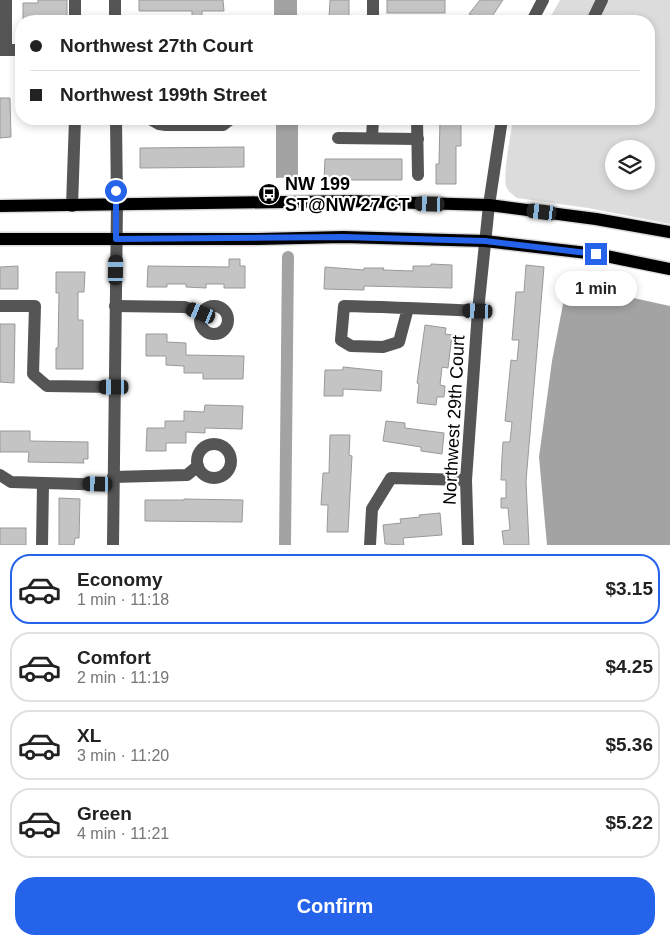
<!DOCTYPE html>
<html lang="en">
<head>
<meta charset="utf-8">
<style>
  :root { --surface:#fff; --page:#f6f6f6; --text:#222; --muted:#767676; --line:#e0e0e0; --accent:#2563eb }
  body { margin:0; font-family:Helvetica,sans-serif; background:var(--page); color:var(--text); height:100vh; display:flex; flex-direction:column; font-size:19px; white-space:nowrap }
  * { box-sizing:border-box; margin:0 }
  p { font-size:16px; color:var(--muted) }
  .icon { flex:none; width:28px; height:28px; fill:none; stroke:currentColor; stroke-width:2; stroke-linecap:round; stroke-linejoin:round }
  .map { position:relative; height:545px; overflow:hidden }
  .side { display:flex; flex-direction:column; background:var(--surface); flex:1 }
  .side>* { flex:none }
  .top-card { position:absolute; left:15px; top:15px; width:640px; height:110px; border-radius:20px; box-shadow:0 2px 8px #0003; display:grid; align-content:center; height:110px; padding:0 15px; background:var(--surface) }
  .controls { position:absolute; left:605px; top:140px; display:grid; gap:10px }
  .controls a { display:grid; place-items:center; width:50px; height:50px; border-radius:50%; background:var(--surface); box-shadow:0 2px 8px #0003; font-size:25px }
  .end { position:absolute; width:22px; height:22px; margin:-11px; border:6px solid #2563eb; background:#fff; box-shadow:0 0 0 2px #fff }
  .from { border-radius:50% }
  .bubble { position:absolute; height:35px; border-radius:18px; background:var(--surface); box-shadow:0 2px 8px #0003; font-size:16px; font-weight:700; line-height:35px; text-align:center }
  .car { position:absolute; width:15px; height:30px; margin:-15px -8px; border-radius:6px; box-shadow:0 0 4px 1px #0007; background:linear-gradient(#222 24%,#8ab4d8 0 40%,#222 0 76%,#8ab4d8 0 86%,#222 0) }
  .top-card b { display:flex; align-items:center; gap:18px; height:48px; font-size:19px }
  .top-card b+b { border-top:1px solid var(--line) }
  .top-card i { width:12px; height:12px; background:var(--text) }
  ul { padding:9px 0 0; list-style:none }
  li { display:flex; align-items:center; gap:15px; height:70px; margin:0 10px 8px; padding:0 5px; border:2px solid var(--line); border-radius:20px }
  li div { flex:1 }
  li b { display:block; font-size:19px }
  li em { font-style:normal; font-weight:700 }
  li.on { border-color:var(--accent) }
  li>.icon { width:45px; height:45px; stroke-width:1.5 }
  .action { display:flex; gap:10px; margin-top:auto; padding:10px 15px }
  .action a { flex:1; height:58px; border-radius:20px; background:var(--accent); color:#fff; font-size:20px; font-weight:700; line-height:58px; text-align:center }
  .map>svg:first-child { display:block }
  .green { fill:#dcdcdc; fill-rule:evenodd }
  .water { fill:#a3a3a3 }
  .lines { fill:none; stroke-linecap:round; stroke-linejoin:round }
  .canal { stroke:#a3a3a3; stroke-width:12 }
  .building { fill:#c4c4c4; stroke:#999 }
  .major-casing { stroke:#dbdbdb; stroke-width:15 }
  .minor { stroke:#555; stroke-width:12 }
  .major { stroke:#000; stroke-width:12 }
  .route { stroke:#2563eb; stroke-width:6 }
  .labels { text-anchor:middle; dominant-baseline:central; stroke-width:4.5; stroke-linejoin:round; paint-order:stroke }
  .poi-label { font-size:18px; font-weight:bold; fill:#000; stroke:#fff; text-anchor:start }
  .street-label { font-size:18px; fill:#000; stroke:#fff }
</style>
</head>
<body>
<div class="map">
<svg width="670" height="545" viewBox="0 0 670 545">
  <rect width="100%" height="100%" fill="#fff"/>
  <path class="green" d="M 560,0 L 670,0 L 670,224 L 588,208 L 517,198 C 512,194 508,192 506,186 C 503,172 511,134 513,119 L 649,119 L 649,21 L 548,21 ZM 614,149 L 646,149 L 646,181 L 614,181 Z"/>
  <g class="water">
    <rect x="274" y="0" width="23" height="21"/>
    <path d="M 276,119 L 298,119 L 298,177 L 276,178 Z"/>
    <path d="M 588,288 L 670,306 L 670,545 L 547,545 L 539,457 L 552,361 L 564,299 Z"/>
  </g>
  <g class="lines">
    <path class="canal" d="M 285,545 L 288,257"/>
  </g>
  <g class="building">
    <path d="M 38,0 L 67,0 L 67,21 L 23,21 L 23,3 L 38,3 Z"/>
    <path d="M 139,0 L 223,0 L 224,11 L 202,11 L 202,17 L 192,17 L 192,11 L 139,11 Z"/>
    <path d="M 330,0 L 349,0 L 349,21 L 332,21 L 332,19 L 329,19 Z"/>
    <rect x="387" y="0" width="58" height="13"/>
    <path d="M 480,0 L 503,0 L 489,21 L 480,21 L 469,14 Z"/>
    <path d="M 0,98 L 10,98 L 11,137 L 0,138 Z"/>
    <path d="M 440,119 L 461,119 L 461,146 L 456,146 L 456,184 L 436,184 L 436,164 L 439,164 Z"/>
    <path d="M 244,147 L 244,167 L 140,168 L 140,148 Z"/>
    <path d="M 325,159 L 402,159 L 402,180 L 324,180 Z"/>
    <path d="M 229,259 L 240,259 L 240,266 L 245,266 L 245,288 L 224,288 L 224,284 L 206,284 L 206,288 L 186,287 L 186,284 L 167,284 L 167,287 L 147,287 L 148,266 L 229,267 Z"/>
    <path d="M 431,264 L 452,265 L 452,288 L 364,286 L 364,290 L 324,289 L 325,267 L 364,270 L 364,268 L 384,268 L 383,270 L 413,271 L 413,266 L 431,266 Z"/>
    <path d="M 526,265 L 544,267 L 526,481 L 529,545 L 504,545 L 502,531 L 510,530 L 508,508 L 501,508 L 501,498 L 506,498 L 506,480 L 501,480 L 502,457 L 503,442 L 510,442 L 512,422 L 505,421 L 511,360 L 517,361 L 519,340 L 512,340 L 515,305 L 516,292 L 524,292 Z"/>
    <path d="M 18,266 L 18,289 L 0,289 L 0,267 Z"/>
    <path d="M 56,272 L 85,272 L 84,292 L 78,292 L 78,320 L 83,320 L 83,369 L 56,369 L 56,348 L 58,348 L 59,293 L 56,293 Z"/>
    <path d="M 0,324 L 15,324 L 14,383 L 0,382 Z"/>
    <path d="M 425,325 L 446,328 L 445,334 L 452,335 L 448,368 L 442,367 L 440,385 L 445,386 L 444,397 L 437,397 L 436,405 L 417,403 L 419,384 L 417,383 Z"/>
    <path d="M 146,334 L 167,334 L 167,342 L 186,343 L 186,355 L 244,356 L 243,379 L 203,379 L 203,373 L 184,373 L 184,366 L 166,365 L 166,356 L 146,356 Z"/>
    <path d="M 343,367 L 382,371 L 381,391 L 343,389 L 343,396 L 324,396 L 325,370 L 343,370 Z"/>
    <path d="M 205,405 L 243,406 L 242,429 L 205,428 L 205,433 L 186,432 L 186,443 L 166,443 L 166,451 L 146,451 L 147,428 L 165,428 L 165,421 L 184,421 L 184,411 L 204,412 Z"/>
    <path d="M 386,421 L 405,423 L 405,428 L 444,433 L 442,454 L 421,451 L 421,447 L 383,441 Z"/>
    <path d="M 0,431 L 30,431 L 30,441 L 88,442 L 88,459 L 83,459 L 84,463 L 28,462 L 29,452 L 0,452 Z"/>
    <path d="M 330,435 L 350,435 L 349,455 L 352,456 L 348,532 L 327,532 L 328,505 L 321,505 L 323,473 L 329,473 Z"/>
    <path d="M 59,498 L 80,499 L 79,538 L 75,538 L 74,545 L 59,545 Z"/>
    <path d="M 184,499 L 243,500 L 242,522 L 145,521 L 145,500 L 184,500 Z"/>
    <path d="M 440,513 L 442,535 L 403,538 L 404,545 L 385,544 L 383,525 L 401,523 L 400,519 L 420,517 L 419,515 Z"/>
    <rect x="0" y="528" width="26" height="17"/>
  </g>
  <g class="lines">
    <g class="major-casing">
      <g id="major">
        <path d="M 0,206 L 351,201 L 489,205 L 596,219 L 670,232"/>
        <path d="M 0,239 L 258,239 L 343,237 L 485,241 L 596,254 L 670,269"/>
      </g>
    </g>
    <g class="minor">
      <path d="M 115,0 L 115,21"/>
      <path d="M 75,21 L 75,0"/>
      <path d="M 373,21 L 373,0"/>
      <path d="M 532,21 L 543,0"/>
      <path d="M 592,21 L 602,0"/>
      <path d="M 0,50 L 21,50"/>
      <path d="M 6,50 L 6,0"/>
      <path d="M 150,119 L 159,124 L 166,125 L 223,125 L 231,119"/>
      <path d="M 417,119 L 418,175"/>
      <path d="M 338,138 L 418,139"/>
      <path d="M 372,138 L 373,119"/>
      <path d="M 72,206 L 75,119"/>
      <path d="M 0,306 L 35,306 L 33,374 L 47,386 L 115,387"/>
      <path d="M 115,306 L 185,307 L 201,313"/>
      <circle cx="214" cy="320" r="14"/>
      <path d="M 408,308 L 399,342 L 383,347 L 351,346 L 341,340 L 344,306 C 389,307 433,309 478,311"/>
      <circle cx="214" cy="461" r="17"/>
      <path d="M 0,475 L 11,482 L 113,485"/>
      <path d="M 113,477 L 187,475 L 198,466"/>
      <path d="M 42,545 L 43,483"/>
      <path d="M 113,545 L 117,204 L 116,119"/>
      <path d="M 370,545 L 372,509 L 391,478 L 466,480"/>
      <path d="M 468,545 L 466,480 L 478,311 L 489,205 L 502,119"/>
    </g>
    <use href="#major" class="major"/>
  </g>
  <g class="lines">
    <path class="route" d="M 116,191 L 116,239 L 343,237 L 485,241 L 596,254"/>
  </g>
  <defs>
    <g id="bus-disc" transform="scale(1.125)"><circle r="9.5" fill="#000" stroke="#fff"/><path d="M-5-6H5V4H4V6H2V4H-2V6H-4V4H-5ZM-3.5-4V0h7V-4ZM-3.5 1.2v1.5H-2V1.2ZM2 1.2v1.5H3.5V1.2Z" fill="#fff"/></g>
  </defs>
  <g fill-rule="evenodd">
    <use href="#bus-disc" x="269" y="194"/>
  </g>
  <g class="labels">
    <g class="poi-label">
      <text x="285" y="184">NW 199<tspan x="285" dy="21">ST@NW 27 CT</tspan></text>
    </g>
    <g class="street-label">
      <text transform="translate(454 420) rotate(-87)">Northwest 29th Court</text>
    </g>
  </g>
</svg>
<div class="controls">
<a><svg class="icon" aria-label="layers" viewBox="0 0 24 24"><path d="M12 4l9 5-9 5-9-5zM3 14l9 5 9-5"/></svg></a>
</div>
<i class="end from" style="left:116px;top:191px"></i>
<i class="end" style="left:596px;top:254px"></i>
<div class="bubble" style="left:555px;top:271px;width:82px">1 min</div>
<i class="car" style="left:430px;top:204px;rotate:272deg"></i>
<i class="car" style="left:542px;top:212px;rotate:277deg"></i>
<i class="car" style="left:116px;top:270px;rotate:1deg"></i>
<i class="car" style="left:478px;top:311px;rotate:272deg"></i>
<i class="car" style="left:201px;top:313px;rotate:292deg"></i>
<i class="car" style="left:114px;top:387px;rotate:270deg"></i>
<i class="car" style="left:98px;top:484px;rotate:271deg"></i>
<div class="top-card">
<b><i class="from"></i>Northwest 27th Court</b>
<b><i></i>Northwest 199th Street</b>
</div>
</div>
<section class="side">
<ul>
<li class="on"><svg class="icon" aria-label="car" viewBox="0 0 24 24"><path d="M5 17H2v-5l4-1 3-4h7l3 4 3 1v5h-3M9 17h6M6 11h13"/><circle cx="7" cy="17" r="2"/><circle cx="17" cy="17" r="2"/></svg><div><b>Economy</b><p>1 min · 11:18</p></div><em>$3.15</em></li>
<li><svg class="icon" aria-label="car" viewBox="0 0 24 24"><path d="M5 17H2v-5l4-1 3-4h7l3 4 3 1v5h-3M9 17h6M6 11h13"/><circle cx="7" cy="17" r="2"/><circle cx="17" cy="17" r="2"/></svg><div><b>Comfort</b><p>2 min · 11:19</p></div><em>$4.25</em></li>
<li><svg class="icon" aria-label="car" viewBox="0 0 24 24"><path d="M5 17H2v-5l4-1 3-4h7l3 4 3 1v5h-3M9 17h6M6 11h13"/><circle cx="7" cy="17" r="2"/><circle cx="17" cy="17" r="2"/></svg><div><b>XL</b><p>3 min · 11:20</p></div><em>$5.36</em></li>
<li><svg class="icon" aria-label="car" viewBox="0 0 24 24"><path d="M5 17H2v-5l4-1 3-4h7l3 4 3 1v5h-3M9 17h6M6 11h13"/><circle cx="7" cy="17" r="2"/><circle cx="17" cy="17" r="2"/></svg><div><b>Green</b><p>4 min · 11:21</p></div><em>$5.22</em></li>
</ul>
<div class="action"><a>Confirm</a></div>
</section>
</body>
</html>
